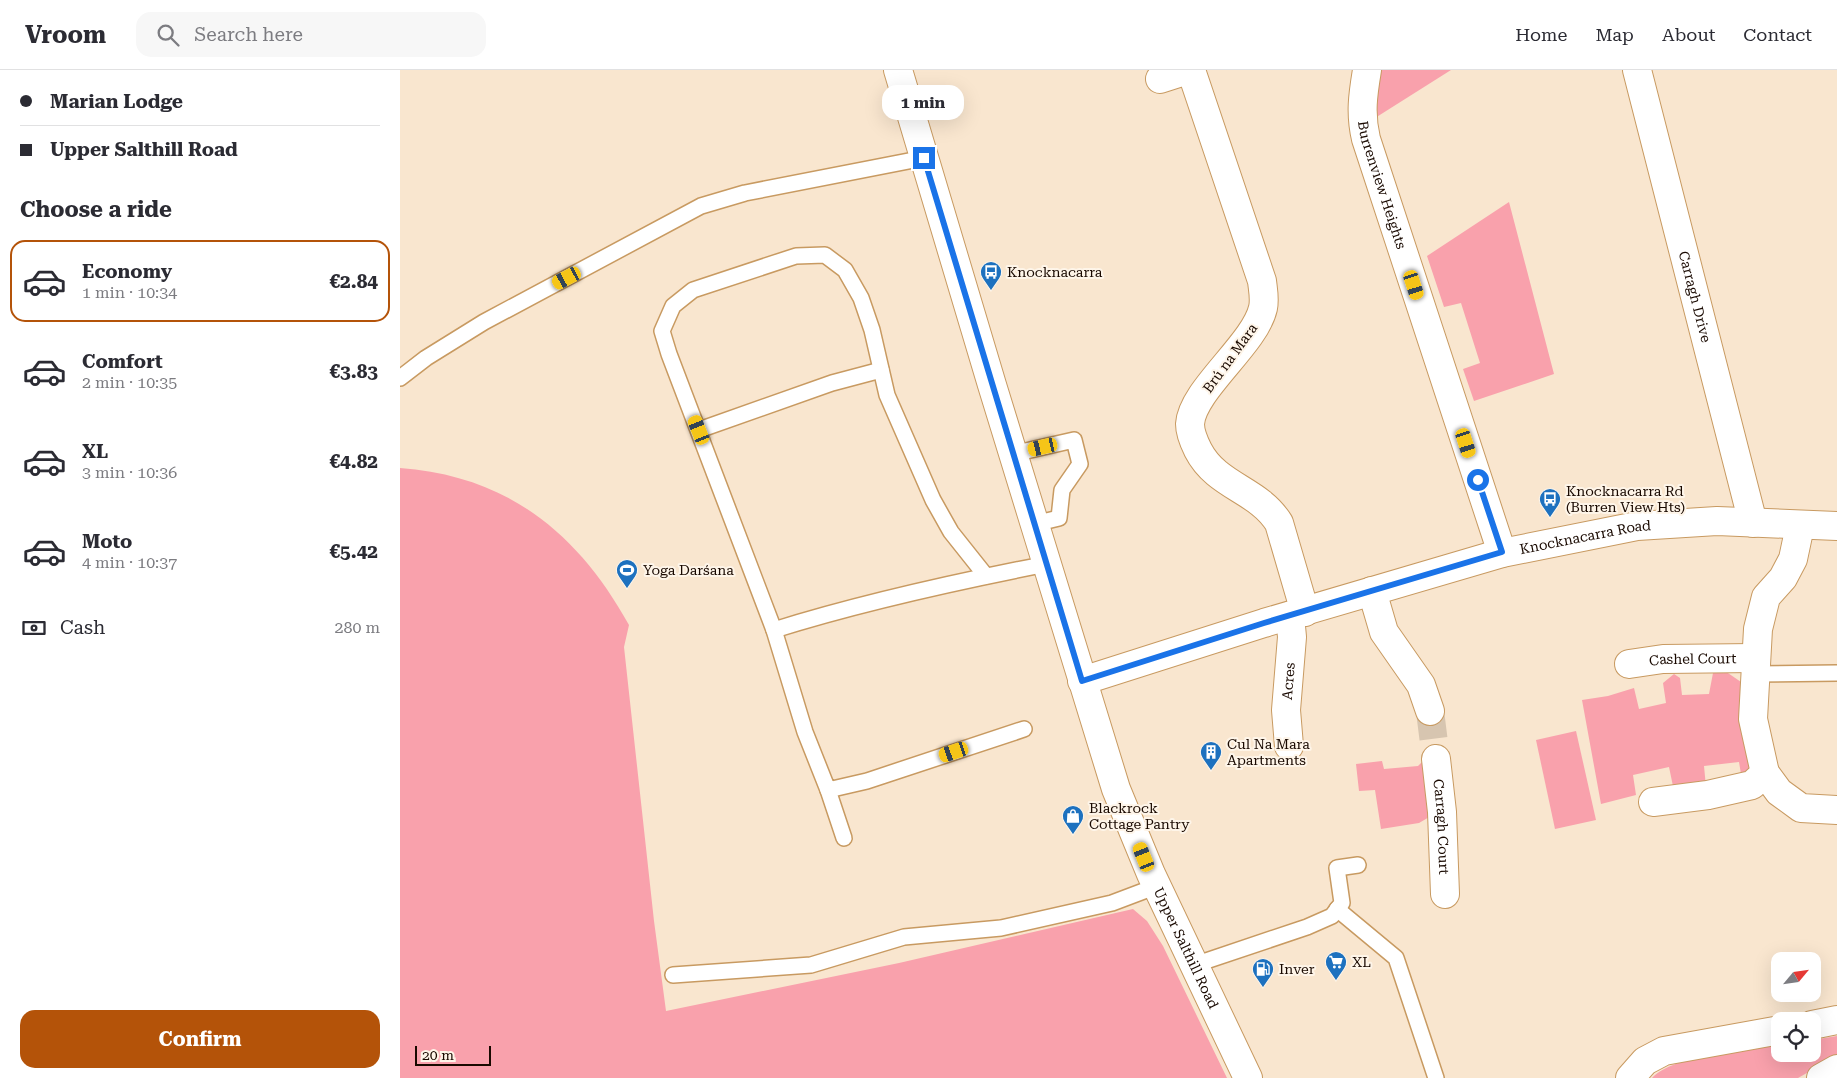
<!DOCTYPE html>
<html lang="en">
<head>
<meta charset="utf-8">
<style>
  :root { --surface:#fff; --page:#f7f7f7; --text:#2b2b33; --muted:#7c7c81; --line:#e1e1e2; --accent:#b45309 }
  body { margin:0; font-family:"Roboto Serif",serif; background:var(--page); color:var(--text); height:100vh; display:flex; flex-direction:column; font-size:19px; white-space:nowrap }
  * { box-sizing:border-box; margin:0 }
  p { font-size:16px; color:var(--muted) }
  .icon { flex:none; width:28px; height:28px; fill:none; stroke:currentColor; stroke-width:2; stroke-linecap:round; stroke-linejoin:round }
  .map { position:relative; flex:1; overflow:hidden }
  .sheet { display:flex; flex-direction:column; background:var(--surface); width:400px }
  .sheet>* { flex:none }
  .top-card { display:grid; align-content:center; height:110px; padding:0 20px; background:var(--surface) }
  .needle { width:32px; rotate:61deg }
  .buttons { position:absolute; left:1371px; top:882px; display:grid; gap:10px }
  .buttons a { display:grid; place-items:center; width:50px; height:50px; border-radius:10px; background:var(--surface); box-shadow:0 5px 20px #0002; font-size:25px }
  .scale { position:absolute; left:15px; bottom:12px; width:76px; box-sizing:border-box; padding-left:5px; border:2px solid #190900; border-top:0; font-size:14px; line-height:18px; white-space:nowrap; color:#190900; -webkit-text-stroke:4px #fef5e9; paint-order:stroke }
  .end { position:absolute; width:22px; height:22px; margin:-11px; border:6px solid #1a73e8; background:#fff; box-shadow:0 0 0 2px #fff }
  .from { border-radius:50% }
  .bubble { position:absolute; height:35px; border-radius:15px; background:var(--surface); box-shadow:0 5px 20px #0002; font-size:16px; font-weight:700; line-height:35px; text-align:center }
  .car { position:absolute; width:15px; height:30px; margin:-15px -8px; border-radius:6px; box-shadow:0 0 4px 1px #0007; background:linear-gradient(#f5c518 24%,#345 0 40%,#f5c518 0 76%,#345 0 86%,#f5c518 0) }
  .top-card b { display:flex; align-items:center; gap:18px; height:48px; font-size:19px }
  .top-card b+b { border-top:1px solid var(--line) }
  .top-card i { width:12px; height:12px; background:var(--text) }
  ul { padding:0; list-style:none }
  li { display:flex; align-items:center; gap:15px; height:82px; margin:0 10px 8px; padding:0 10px; border:2px solid transparent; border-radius:15px }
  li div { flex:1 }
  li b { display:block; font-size:19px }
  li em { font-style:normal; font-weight:700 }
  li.current { border-color:var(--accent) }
  li>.icon { width:45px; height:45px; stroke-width:1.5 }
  h2 { padding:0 20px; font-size:22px; line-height:60px }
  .pay { display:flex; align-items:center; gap:12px; height:55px; padding:0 20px; font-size:19px }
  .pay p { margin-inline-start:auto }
  .primary-button { display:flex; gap:10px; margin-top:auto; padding:10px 20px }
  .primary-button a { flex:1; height:58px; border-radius:15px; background:var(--accent); color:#fff; font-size:20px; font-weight:700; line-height:58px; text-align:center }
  header { display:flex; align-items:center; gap:30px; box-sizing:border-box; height:70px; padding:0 25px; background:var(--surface); border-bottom:1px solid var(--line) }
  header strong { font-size:24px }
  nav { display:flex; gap:28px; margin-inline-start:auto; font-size:18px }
  .search { width:350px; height:45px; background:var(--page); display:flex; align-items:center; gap:12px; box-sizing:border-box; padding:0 18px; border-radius:15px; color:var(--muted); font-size:19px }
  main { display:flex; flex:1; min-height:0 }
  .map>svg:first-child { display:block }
  .green { fill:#f9a1ac }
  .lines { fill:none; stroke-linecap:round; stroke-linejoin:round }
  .street-tunnel { stroke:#d7c5b0; stroke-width:28; stroke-dasharray:28 14; stroke-linecap:butt }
  .lane-casing { stroke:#c89a61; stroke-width:18 }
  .street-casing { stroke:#c89a61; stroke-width:30 }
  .secondary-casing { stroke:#c89a61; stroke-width:30 }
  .lane { stroke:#fff; stroke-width:15 }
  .street { stroke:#fff; stroke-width:28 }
  .secondary { stroke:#fff; stroke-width:28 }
  .route { stroke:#1a73e8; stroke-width:6 }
  .labels { text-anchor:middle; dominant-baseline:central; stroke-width:4; stroke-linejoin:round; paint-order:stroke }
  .street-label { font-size:14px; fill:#190900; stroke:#fef5e9 }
  .poi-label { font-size:14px; fill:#190900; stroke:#fef5e9; text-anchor:start }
</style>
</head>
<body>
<header>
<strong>Vroom</strong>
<div class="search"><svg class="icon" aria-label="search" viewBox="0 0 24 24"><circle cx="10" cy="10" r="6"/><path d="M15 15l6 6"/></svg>Search here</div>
<nav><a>Home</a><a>Map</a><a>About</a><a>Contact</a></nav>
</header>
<main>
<section class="sheet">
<div class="top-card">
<b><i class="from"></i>Marian Lodge</b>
<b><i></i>Upper Salthill Road</b>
</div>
<h2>Choose a ride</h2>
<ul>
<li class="current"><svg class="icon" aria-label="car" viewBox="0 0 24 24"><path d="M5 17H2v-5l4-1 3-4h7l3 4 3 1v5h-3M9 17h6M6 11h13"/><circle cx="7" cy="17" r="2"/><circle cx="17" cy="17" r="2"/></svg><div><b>Economy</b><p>1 min · 10:34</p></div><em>€2.84</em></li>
<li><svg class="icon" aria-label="car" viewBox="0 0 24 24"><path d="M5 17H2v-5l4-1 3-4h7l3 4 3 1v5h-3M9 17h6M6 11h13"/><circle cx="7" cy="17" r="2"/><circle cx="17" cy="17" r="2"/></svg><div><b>Comfort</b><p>2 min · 10:35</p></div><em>€3.83</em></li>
<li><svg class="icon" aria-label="car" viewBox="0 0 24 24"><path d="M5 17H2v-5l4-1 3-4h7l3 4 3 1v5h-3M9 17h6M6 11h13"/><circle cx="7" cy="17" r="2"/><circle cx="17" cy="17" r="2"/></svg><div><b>XL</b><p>3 min · 10:36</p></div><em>€4.82</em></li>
<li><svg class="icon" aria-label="car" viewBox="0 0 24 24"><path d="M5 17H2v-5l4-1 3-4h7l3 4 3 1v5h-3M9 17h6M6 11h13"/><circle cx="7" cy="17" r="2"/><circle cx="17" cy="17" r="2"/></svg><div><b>Moto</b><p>4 min · 10:37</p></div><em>€5.42</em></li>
</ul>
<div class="pay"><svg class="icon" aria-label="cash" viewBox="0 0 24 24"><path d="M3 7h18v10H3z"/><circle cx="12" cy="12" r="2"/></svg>Cash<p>280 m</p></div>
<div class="primary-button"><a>Confirm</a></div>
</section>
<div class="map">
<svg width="1437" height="1008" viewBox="0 0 1437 1008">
  <rect width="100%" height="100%" fill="#f9e6cf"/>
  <g class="green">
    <path d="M 980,0 L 1051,0 L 975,48 Z"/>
    <path d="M 1109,132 L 1154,304 L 1074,331 L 1063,299 L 1080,293 L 1061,233 L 1044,237 L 1027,186 Z"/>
    <path d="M 0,398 C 108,406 178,463 229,555 L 224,577 L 254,851 L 266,941 L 499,893 L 733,839 L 747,851 L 763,876 L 827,1008 L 0,1008 Z"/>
    <path d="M 1325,601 L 1341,612 L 1340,656 L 1345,679 L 1354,702 L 1342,710 L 1339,692 L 1304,696 L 1306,717 L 1274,721 L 1269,697 L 1233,705 L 1236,725 L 1201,734 L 1182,630 L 1208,626 L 1234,618 L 1239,639 L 1266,633 L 1263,613 L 1274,604 L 1280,608 L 1282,625 L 1309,624 L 1313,603 Z"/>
    <path d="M 1176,661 L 1196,750 L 1155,759 L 1136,670 Z"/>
    <path d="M 1025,689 L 1031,746 L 1019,753 L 981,759 L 975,720 L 959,721 L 956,694 L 982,691 L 984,699 L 1018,696 Z"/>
    <path d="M 1437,966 L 1437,986 L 1398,1008 L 1252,1008 C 1273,985 1348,980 1380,975 L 1380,984 L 1412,984 L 1413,970 Z"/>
  </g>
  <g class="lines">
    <path class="street-tunnel" d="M 1030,641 L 1036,689"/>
    <g class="lane-casing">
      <g id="lane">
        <path d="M 0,308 L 26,288 L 84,252 L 301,136 L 345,123 L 524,88"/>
        <path d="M 299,360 L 432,313 L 481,300"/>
        <path d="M 613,384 L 674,370 L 680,394 L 662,420 L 659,448 L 634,454"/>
        <path d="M 586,506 L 551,462 L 533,430 L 487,325 L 472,260 L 461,228 L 445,200 L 425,185 L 396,186 L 293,220 L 273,236 L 262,261 L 269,284 L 374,560 L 405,662 L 428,720 L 467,711 L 624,659"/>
        <path d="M 374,560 C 463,532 555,512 647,494"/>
        <path d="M 1354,604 L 1437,603"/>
        <path d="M 428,720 L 444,768"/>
        <path d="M 937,839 L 996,888 L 1036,1008"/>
        <path d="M 794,895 L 907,857 L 932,846 L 942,833 L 937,798 L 958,795"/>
        <path d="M 273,905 L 411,895 L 504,867 L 601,858 L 712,833 L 757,816"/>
      </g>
    </g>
    <g class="street-casing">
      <g id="street">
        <path d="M 791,0 L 862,211 C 863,220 865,229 863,238 C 855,274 792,320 790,354 C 790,363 794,372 798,380 C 817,417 858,419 879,453 L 905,542"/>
        <path id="s1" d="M 967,0 C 963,24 960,44 966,69 L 1102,483"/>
        <path id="s2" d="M 1237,0 L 1353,453"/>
        <path d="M 760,9 L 788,0"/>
        <path d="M 972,521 L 984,562 L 1021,615 L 1030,641"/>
        <path id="s3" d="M 1229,594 L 1263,589 L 1355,588"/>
        <path id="s4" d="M 682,611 L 864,553 L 1102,483 L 1237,456 L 1317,451 L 1437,456"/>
        <path id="s5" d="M 889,676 L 886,640 L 892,567 L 890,546"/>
        <path id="s6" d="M 1036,689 L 1042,742 L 1045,824"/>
        <path d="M 1365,703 L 1379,722 L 1401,738 L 1437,740"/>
        <path d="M 1253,732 L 1308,725 L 1352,715 L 1365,703 L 1353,649 L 1358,559 L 1366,527 L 1383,508 L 1393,489 L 1400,456"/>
        <path d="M 1412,955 L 1437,950"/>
        <path d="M 1230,1008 L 1245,991 L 1264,981 L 1380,960"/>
        <path d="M 1421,1008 L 1437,999"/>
      </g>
    </g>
    <g class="secondary-casing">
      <g id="secondary">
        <path id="s7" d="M 498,0 L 592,315 L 716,719 L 751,804 L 848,1008"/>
      </g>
    </g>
    <use href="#lane" class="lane"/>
    <use href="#street" class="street"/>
    <use href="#secondary" class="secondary"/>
  </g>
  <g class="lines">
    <path class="route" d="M 524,88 L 682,611 L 864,553 L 1102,482 L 1078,410"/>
  </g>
  <defs>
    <g id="bus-pin" transform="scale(1.125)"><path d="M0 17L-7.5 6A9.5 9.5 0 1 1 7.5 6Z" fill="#1d71bf" stroke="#fef5e9"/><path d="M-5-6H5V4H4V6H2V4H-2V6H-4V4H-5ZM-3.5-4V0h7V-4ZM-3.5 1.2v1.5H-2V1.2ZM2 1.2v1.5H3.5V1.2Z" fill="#fff"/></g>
    <g id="stadium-pin" transform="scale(1.125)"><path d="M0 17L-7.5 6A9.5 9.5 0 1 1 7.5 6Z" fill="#1d71bf" stroke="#fef5e9"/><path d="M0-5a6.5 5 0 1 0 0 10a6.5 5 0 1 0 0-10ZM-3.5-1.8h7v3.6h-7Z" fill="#fff"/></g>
    <g id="building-pin" transform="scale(1.125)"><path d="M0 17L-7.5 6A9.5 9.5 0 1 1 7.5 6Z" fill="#1d71bf" stroke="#fef5e9"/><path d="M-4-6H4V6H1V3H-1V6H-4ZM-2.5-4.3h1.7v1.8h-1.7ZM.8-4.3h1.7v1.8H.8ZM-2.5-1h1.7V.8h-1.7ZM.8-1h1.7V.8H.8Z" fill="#fff"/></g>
    <g id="shop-pin" transform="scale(1.125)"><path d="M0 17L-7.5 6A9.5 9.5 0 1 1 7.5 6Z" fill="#1d71bf" stroke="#fef5e9"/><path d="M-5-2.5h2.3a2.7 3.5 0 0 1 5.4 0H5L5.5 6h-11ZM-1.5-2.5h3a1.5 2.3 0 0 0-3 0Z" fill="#fff"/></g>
    <g id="supermarket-pin" transform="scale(1.125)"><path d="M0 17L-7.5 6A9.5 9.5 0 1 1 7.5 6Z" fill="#1d71bf" stroke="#fef5e9"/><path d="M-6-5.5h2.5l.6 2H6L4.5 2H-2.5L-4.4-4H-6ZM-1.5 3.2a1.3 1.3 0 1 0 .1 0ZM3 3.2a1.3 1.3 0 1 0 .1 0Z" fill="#fff"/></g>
    <g id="fuel-pin" transform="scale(1.125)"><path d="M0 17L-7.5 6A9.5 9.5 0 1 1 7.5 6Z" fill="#1d71bf" stroke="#fef5e9"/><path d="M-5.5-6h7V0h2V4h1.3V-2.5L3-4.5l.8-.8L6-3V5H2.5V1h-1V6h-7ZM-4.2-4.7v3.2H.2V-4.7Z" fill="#fff"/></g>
  </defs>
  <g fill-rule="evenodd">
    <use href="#bus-pin" x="591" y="202"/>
    <use href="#bus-pin" x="1150" y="429"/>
    <use href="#stadium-pin" x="227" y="500"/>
    <use href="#building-pin" x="811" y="682"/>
    <use href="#shop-pin" x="673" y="746"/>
    <use href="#supermarket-pin" x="936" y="892"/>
    <use href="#fuel-pin" x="863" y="899"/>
  </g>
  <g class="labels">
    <g class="street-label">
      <text stroke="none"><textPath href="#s1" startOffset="118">Burrenview Heights</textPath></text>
      <text stroke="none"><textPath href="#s2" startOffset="234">Carragh Drive</textPath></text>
      <text transform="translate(830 288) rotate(-54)">Brú na Mara</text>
      <text stroke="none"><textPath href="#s4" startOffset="524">Knocknacarra Road</textPath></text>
      <text stroke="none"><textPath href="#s3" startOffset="64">Cashel Court</textPath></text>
      <text stroke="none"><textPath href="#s5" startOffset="65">Acres</textPath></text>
      <text stroke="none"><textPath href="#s6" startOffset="68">Carragh Court</textPath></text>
      <text stroke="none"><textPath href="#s7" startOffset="925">Upper Salthill Road</textPath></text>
    </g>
    <g class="poi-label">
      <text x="607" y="202">Knocknacarra</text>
      <text x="1166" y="421">Knocknacarra Rd<tspan x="1166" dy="16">(Burren View Hts)</tspan></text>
      <text x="243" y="500">Yoga Darśana</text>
      <text x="827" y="674">Cul Na Mara<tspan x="827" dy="16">Apartments</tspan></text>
      <text x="689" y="738">Blackrock<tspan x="689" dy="16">Cottage Pantry</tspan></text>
      <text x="952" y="892">XL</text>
      <text x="879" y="899">Inver</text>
    </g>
  </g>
</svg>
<div class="buttons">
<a><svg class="needle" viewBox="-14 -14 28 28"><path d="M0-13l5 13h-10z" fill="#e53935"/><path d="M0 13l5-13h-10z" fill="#7c7c81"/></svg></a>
<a><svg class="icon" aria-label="locate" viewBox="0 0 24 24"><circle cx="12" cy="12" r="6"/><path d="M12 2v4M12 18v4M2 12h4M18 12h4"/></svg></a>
</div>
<div class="scale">20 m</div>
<i class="end from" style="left:1078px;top:410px"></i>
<i class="end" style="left:524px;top:88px"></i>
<div class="bubble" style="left:482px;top:15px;width:82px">1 min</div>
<i class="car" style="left:167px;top:208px;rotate:242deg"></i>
<i class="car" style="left:1014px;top:215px;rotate:162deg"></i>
<i class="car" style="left:299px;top:360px;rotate:338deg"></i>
<i class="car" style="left:1066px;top:373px;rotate:162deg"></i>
<i class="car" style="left:643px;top:377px;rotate:257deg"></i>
<i class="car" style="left:554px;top:682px;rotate:251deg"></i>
<i class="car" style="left:744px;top:787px;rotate:338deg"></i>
</div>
</main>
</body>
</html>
